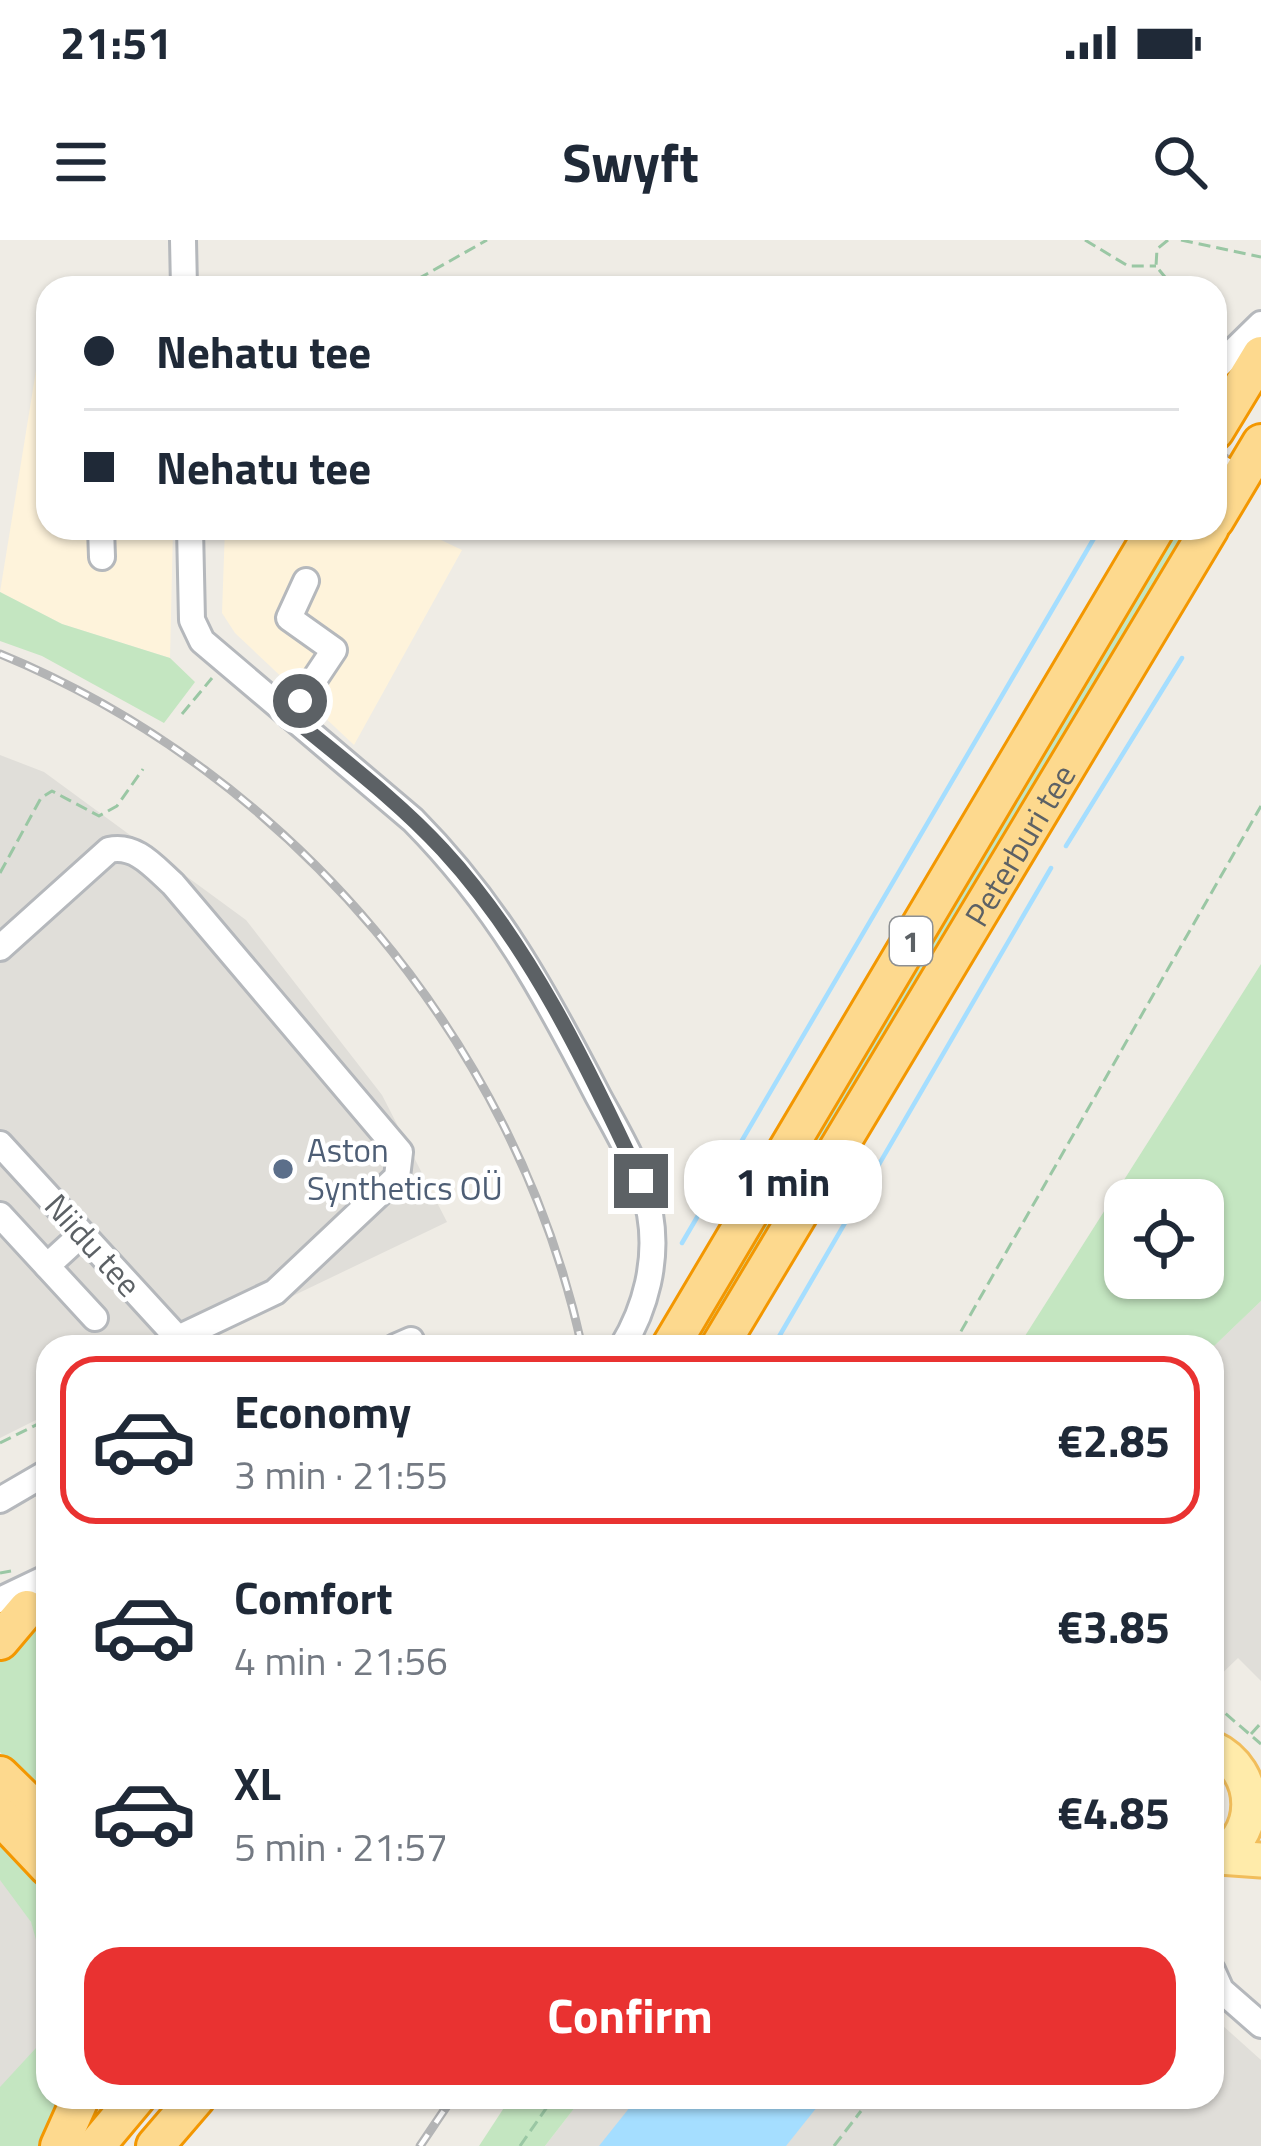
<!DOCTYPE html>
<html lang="en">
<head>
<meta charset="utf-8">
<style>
  :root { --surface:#fff; --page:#f2f2f3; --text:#1f2937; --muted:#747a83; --line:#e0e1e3; --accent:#e93231 }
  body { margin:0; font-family:"Titillium Web",sans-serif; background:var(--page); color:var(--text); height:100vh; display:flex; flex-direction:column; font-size:45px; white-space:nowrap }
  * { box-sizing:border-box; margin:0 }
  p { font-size:39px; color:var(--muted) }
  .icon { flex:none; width:66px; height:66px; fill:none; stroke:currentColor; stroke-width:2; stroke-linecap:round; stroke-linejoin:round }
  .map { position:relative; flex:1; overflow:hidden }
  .side { position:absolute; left:36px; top:1095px; width:1188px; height:774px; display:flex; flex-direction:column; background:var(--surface); border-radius:36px; box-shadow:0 3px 9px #0004 }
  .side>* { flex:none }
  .guide { position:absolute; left:36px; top:36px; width:1191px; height:264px; border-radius:36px; box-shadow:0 3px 9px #0004; display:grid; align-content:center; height:264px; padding:0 48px; background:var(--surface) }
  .tools { position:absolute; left:1104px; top:939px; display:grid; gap:24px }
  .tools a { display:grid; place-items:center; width:120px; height:120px; border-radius:24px; background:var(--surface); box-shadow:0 3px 9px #0004; font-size:60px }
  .end { position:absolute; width:54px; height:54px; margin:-27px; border:15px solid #5c6165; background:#fff; box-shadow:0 0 0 6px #fff }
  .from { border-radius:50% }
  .bubble { position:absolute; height:84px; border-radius:36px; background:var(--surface); box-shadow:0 3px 9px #0004; font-size:39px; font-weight:700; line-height:84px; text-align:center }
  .guide b { display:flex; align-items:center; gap:42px; height:114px; font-size:45px }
  .guide b+b { border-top:3px solid var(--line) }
  .guide i { width:30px; height:30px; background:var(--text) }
  ul { padding:21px 0 0; list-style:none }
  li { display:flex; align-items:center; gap:36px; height:168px; margin:0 24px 18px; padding:0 24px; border:6px solid transparent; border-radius:36px }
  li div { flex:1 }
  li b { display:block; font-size:45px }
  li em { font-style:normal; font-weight:700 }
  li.selected { border-color:var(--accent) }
  li>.icon { width:108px; height:108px; stroke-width:1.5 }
  .cta { display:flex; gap:24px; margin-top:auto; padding:24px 48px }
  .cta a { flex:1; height:138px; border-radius:36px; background:var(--accent); color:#fff; font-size:48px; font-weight:700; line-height:138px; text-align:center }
  .status { display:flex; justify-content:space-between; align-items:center; height:84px; padding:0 60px; background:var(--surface); direction:ltr }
  .status svg { height:33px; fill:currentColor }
  header { display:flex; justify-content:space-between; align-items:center; height:156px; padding:0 48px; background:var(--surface); font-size:54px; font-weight:700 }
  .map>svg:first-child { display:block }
  .commercial { fill:#fef3db }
  .industrial { fill:#e0ded9 }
  .green { fill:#c4e6c1; fill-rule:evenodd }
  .water { fill:#a5deff }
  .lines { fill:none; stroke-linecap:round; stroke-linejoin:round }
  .stream { stroke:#a5deff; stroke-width:4.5 }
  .minor-casing { stroke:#b5b8bc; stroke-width:30 }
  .major-casing { stroke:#f1bd5b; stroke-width:39 }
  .highway-casing { stroke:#f39701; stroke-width:42 }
  .path { stroke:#9ac7a4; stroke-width:3; stroke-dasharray:12 6; stroke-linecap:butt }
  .minor { stroke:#fff; stroke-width:24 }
  .major { stroke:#ffebaa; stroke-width:33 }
  .highway { stroke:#fdd98e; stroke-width:36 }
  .rail-casing { stroke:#b3b4b5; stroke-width:9 }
  .rail { stroke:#fff; stroke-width:4.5; stroke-dasharray:14; stroke-linecap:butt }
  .route { stroke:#5c6165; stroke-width:15 }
  .service-dot { fill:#5c6f8a; stroke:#fff; stroke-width:4.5 }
  .labels { text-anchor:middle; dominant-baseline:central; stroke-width:9; stroke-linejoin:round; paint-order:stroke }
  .shield { fill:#fff; stroke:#8d9093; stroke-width:3 }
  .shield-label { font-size:30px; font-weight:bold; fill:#5c6165 }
  .street-label { font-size:33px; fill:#5c6165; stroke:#fff }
  .service-label { font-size:33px; fill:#4e5e75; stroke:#fff; text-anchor:start }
</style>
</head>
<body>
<div class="status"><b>21:51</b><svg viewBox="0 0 49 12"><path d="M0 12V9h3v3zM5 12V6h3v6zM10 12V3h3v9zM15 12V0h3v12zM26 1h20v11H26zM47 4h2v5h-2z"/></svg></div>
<header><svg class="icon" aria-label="menu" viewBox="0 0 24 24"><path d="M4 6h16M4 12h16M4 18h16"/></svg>Swyft<svg class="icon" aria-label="search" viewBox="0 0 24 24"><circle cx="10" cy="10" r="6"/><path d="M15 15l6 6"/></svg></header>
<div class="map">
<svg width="1261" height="1906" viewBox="0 0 1261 1906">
  <rect width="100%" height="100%" fill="#efece5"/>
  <g class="commercial">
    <path d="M 46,69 L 48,288 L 173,288 L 170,418 L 62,384 L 0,352 Z"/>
    <path d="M 225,288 L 416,288 L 462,310 L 354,505 L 235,393 L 222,373 Z"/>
  </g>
  <g class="industrial">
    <path d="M 0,515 L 44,532 L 246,680 L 382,855 L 447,982 L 186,1107 L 48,1107 L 48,1174 L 0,1198 Z"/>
    <path d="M 1261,1061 L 1261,1441 L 1238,1418 L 1215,1440 L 1212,1108 Z"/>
    <path d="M 0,1629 L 48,1711 L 48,1829 L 0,1906 Z"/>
    <path d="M 1212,1776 L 1261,1820 L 1261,1906 L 545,1906 L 583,1857 L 1212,1857 Z"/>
  </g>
  <g class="green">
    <path d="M 1177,288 L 1191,288 L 763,1006 L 699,1107 L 686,1107 Z"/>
    <path d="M 0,352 L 62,384 L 170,418 L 195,442 L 164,483 L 42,416 L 0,401 Z"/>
    <path d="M 1261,724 L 1261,1061 L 1212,1108 L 1018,1107 ZM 1125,960 L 1203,960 L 1203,1038 L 1125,1038 Z"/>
    <path d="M 48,1368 L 48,1568 L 0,1512 L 0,1415 L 31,1379 Z"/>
    <path d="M 0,1587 L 48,1642 L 48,1742 L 31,1682 L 0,1640 Z"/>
    <path d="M 48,1795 L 48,1857 L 71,1857 L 48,1906 L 0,1906 L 0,1847 Z"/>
    <path d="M 511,1857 L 583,1857 L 545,1906 L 479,1906 Z"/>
  </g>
  <path class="water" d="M 638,1857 L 825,1857 L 786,1906 L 599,1906 Z"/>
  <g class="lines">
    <g class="stream">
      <path d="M 1066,606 L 1182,418"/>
      <path d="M 682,1003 L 1100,288"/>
      <path d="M 773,1107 L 1051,628"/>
    </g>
    <g class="minor-casing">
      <g id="minor">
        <path d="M 183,0 L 184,48"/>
        <path d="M 1215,129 L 1261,84"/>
        <path d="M 1215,224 L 1239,239"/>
        <path d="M 101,288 L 102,317"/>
        <path d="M 190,288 L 192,380 L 202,401 L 413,580 C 497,665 544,751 598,856 C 618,893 642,932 650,974 C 658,1020 646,1068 622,1107"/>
        <path d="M 290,476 L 334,410 L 289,378 L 306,341"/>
        <path d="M 0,708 L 109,610 C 136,604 154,627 173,644 L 400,912 L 397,937 L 275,1052 L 178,1098"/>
        <path d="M 0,904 L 186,1107"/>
        <path d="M 0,975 L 95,1078"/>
        <path d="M 47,1026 L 82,994"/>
        <path d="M 395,1107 L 411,1100"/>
        <path d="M 0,1260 L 48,1232"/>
        <path d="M 0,1360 L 48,1337"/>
        <path d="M 1212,1730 L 1221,1750 L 1261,1785"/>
      </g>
    </g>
    <g class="major-casing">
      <g id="major">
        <path d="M 1212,1508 C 1261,1530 1261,1599 1212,1619"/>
        <path d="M 1219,1617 L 1261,1620"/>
      </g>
    </g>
    <g class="highway-casing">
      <g id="highway">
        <path d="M 1215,191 L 1261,115"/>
        <path d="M 1215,280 L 1261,203"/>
        <path d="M 670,1107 L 1156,288"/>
        <path id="s1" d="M 719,1107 L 1210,288"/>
        <path d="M 0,1401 L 27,1369"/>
        <path d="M 0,1535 L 48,1582"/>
        <path d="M 0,1576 L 48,1627"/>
        <path d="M 59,1906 L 81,1857"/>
        <path d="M 96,1906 L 137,1857"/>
        <path d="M 155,1906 L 197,1857"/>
      </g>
    </g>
    <g class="path">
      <path d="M 1085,0 L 1128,26 L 1156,26"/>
      <path d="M 1168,0 L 1157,9 L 1156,26 L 1174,48"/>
      <path d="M 1181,0 L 1261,17"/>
      <path d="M 402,48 L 487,0"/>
      <path d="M 182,474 L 212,438"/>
      <path d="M 0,633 L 41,558 L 52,551 L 99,576 L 117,566 L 143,529"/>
      <path d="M 521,1106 L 552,1097"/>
      <path d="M 952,1107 L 1261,566"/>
      <path d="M 0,1203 L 48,1179"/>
      <path d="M 0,1333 L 11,1331"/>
      <path d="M 1212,1462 L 1261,1504"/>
      <path d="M 1251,1494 L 1261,1483"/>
      <path d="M 520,1906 L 554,1857"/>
      <path d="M 834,1906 L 861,1871"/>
    </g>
    <use href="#minor" class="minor"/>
    <use href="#major" class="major"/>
    <use href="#highway" class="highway"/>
    <g class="rail-casing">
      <g id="rail">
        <path d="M 0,414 C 290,533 516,801 582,1107"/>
        <path d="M 420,1906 L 453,1857"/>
      </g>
    </g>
    <use href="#rail" class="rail"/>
  </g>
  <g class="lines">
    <path class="route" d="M 300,461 L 290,476 C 342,519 397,560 443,610 C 529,703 588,827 641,941"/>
  </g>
  <circle class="service-dot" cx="283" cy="929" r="12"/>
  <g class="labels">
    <rect class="shield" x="890" y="677" width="42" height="48" rx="9"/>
    <g class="shield-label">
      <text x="911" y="701">1</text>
    </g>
    <g class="street-label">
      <text stroke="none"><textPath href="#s1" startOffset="585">Peterburi tee</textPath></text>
      <text transform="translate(93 1005) rotate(48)">Niidu tee</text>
    </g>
    <g class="service-label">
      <text x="307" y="910">Aston<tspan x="307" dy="38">Synthetics OÜ</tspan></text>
    </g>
  </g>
</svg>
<div class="tools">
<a><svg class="icon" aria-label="locate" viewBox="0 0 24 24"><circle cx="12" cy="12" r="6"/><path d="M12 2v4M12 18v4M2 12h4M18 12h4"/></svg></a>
</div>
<i class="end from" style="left:300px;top:461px"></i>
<i class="end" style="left:641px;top:941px"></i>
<div class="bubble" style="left:684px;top:900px;width:198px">1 min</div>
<div class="guide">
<b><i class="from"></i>Nehatu tee</b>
<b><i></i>Nehatu tee</b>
</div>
<section class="side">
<ul>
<li class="selected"><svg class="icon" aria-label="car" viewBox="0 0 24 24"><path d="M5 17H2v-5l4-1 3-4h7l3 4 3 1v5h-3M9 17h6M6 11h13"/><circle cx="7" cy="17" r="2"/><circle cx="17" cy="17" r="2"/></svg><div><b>Economy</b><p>3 min · 21:55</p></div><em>€2.85</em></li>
<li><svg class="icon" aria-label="car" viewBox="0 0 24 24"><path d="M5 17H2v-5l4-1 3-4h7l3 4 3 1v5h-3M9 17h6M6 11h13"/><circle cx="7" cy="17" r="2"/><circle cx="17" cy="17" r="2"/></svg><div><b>Comfort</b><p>4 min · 21:56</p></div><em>€3.85</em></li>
<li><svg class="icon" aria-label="car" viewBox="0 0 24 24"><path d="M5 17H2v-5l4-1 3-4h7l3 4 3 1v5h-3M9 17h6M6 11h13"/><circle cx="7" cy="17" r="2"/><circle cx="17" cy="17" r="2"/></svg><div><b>XL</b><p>5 min · 21:57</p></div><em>€4.85</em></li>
</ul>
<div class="cta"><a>Confirm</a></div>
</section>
</div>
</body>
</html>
